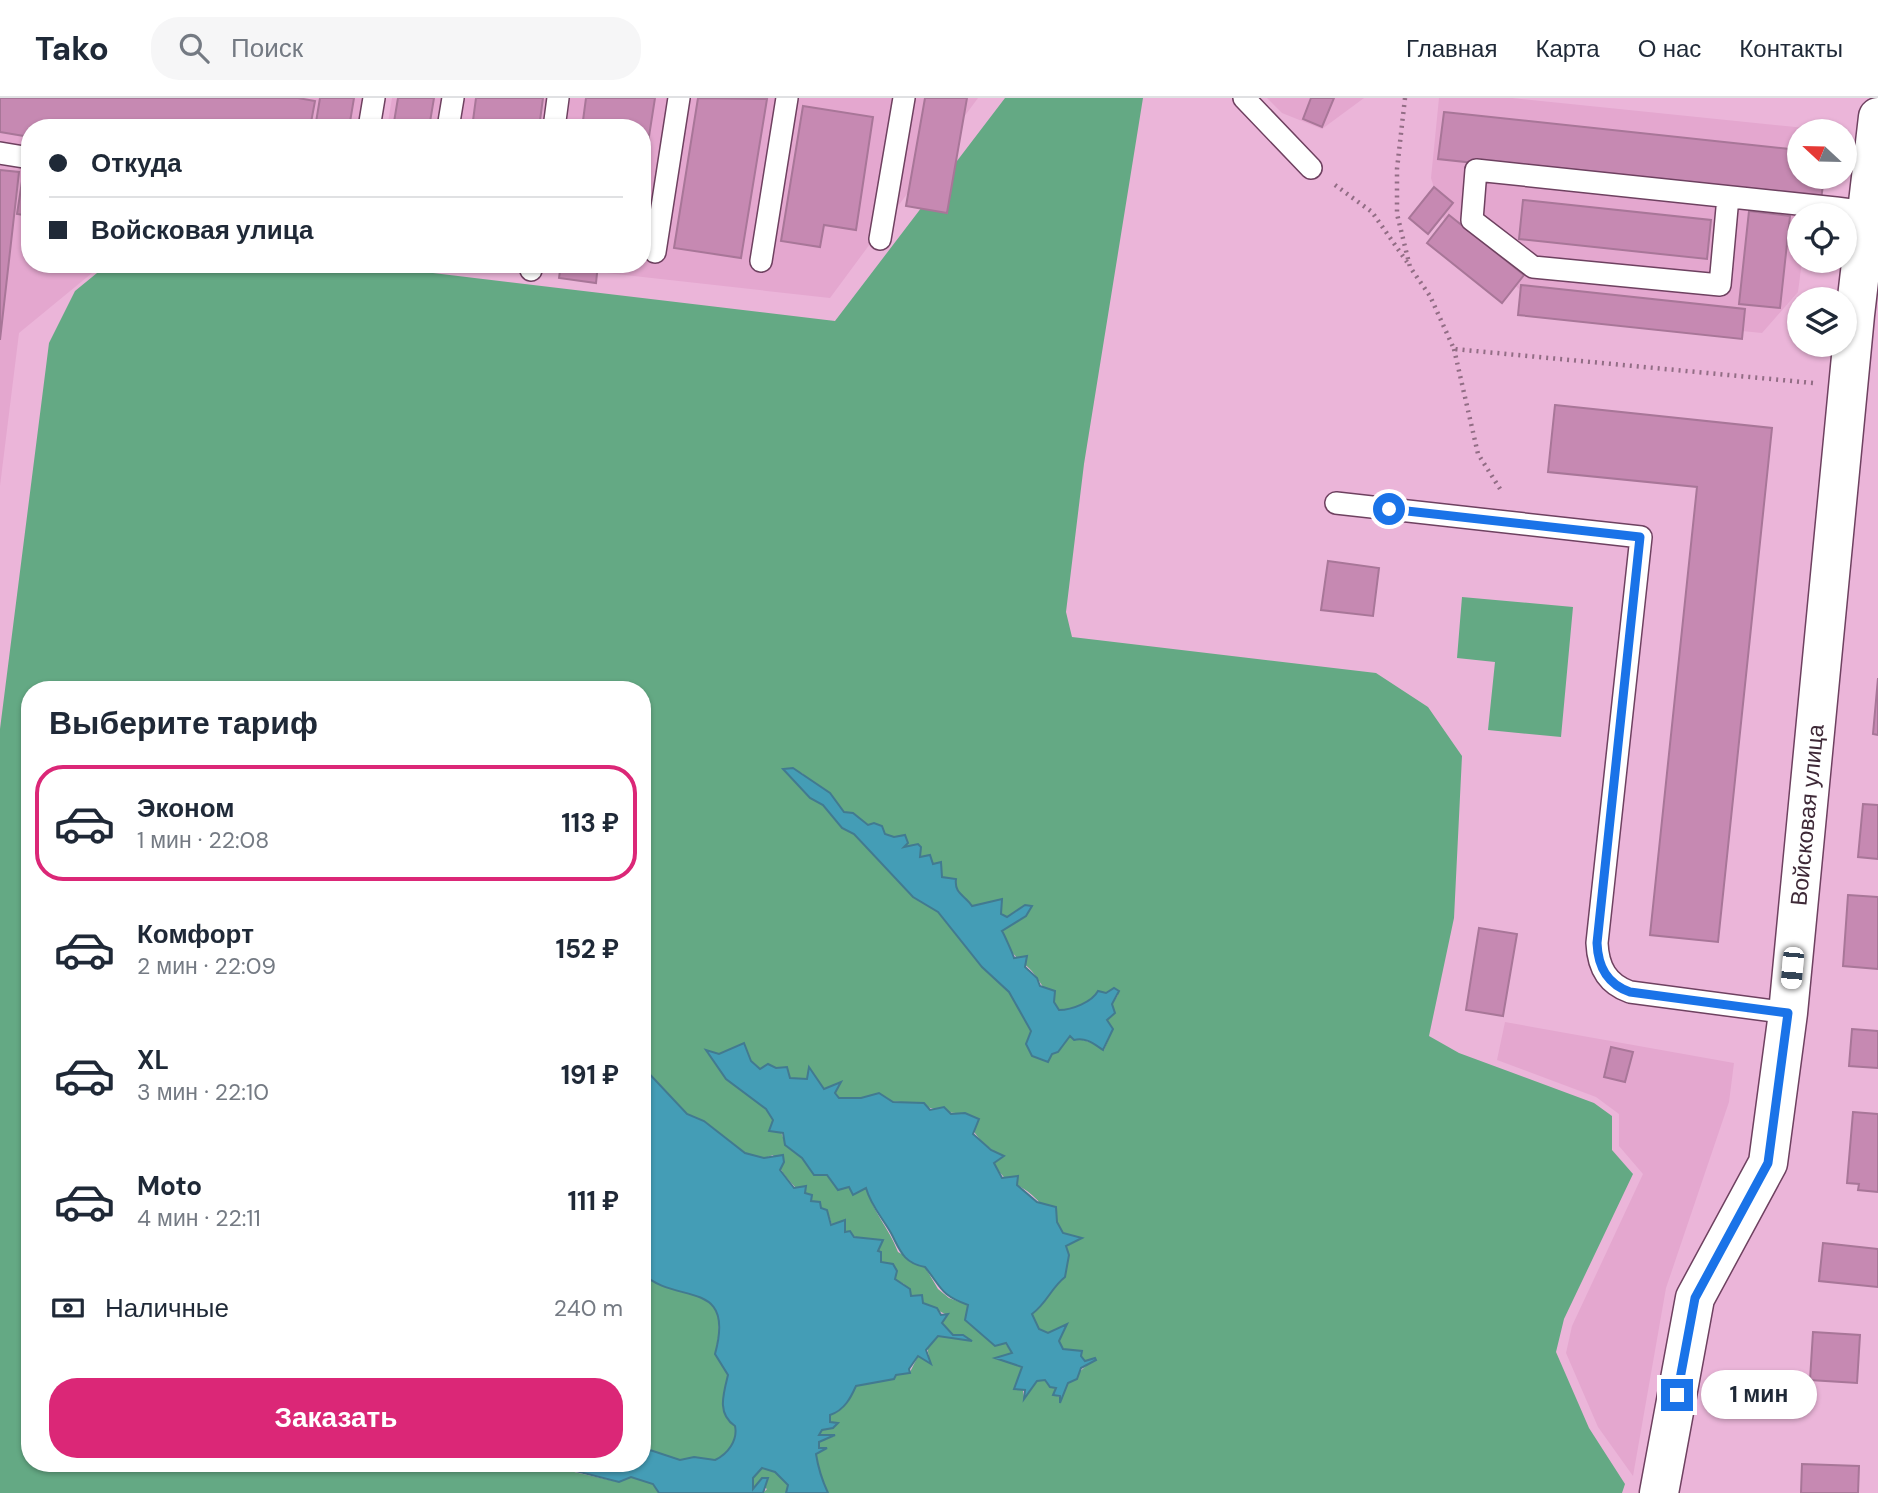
<!DOCTYPE html>
<html lang="ru">
<head>
<meta charset="utf-8">
<style>
  :root { --surface:#fff; --page:#f6f6f7; --text:#1f2937; --muted:#747a83; --line:#e0e1e3; --accent:#db2777 }
  body { margin:0; font-family:"DM Sans",sans-serif; background:var(--page); color:var(--text); height:100vh; display:flex; flex-direction:column; font-size:26px; white-space:nowrap }
  * { box-sizing:border-box; margin:0 }
  p { font-size:23px; color:var(--muted) }
  .icon { flex:none; width:38px; height:38px; fill:none; stroke:currentColor; stroke-width:2; stroke-linecap:round; stroke-linejoin:round }
  .map { position:relative; flex:1; overflow:hidden }
  .details { position:absolute; left:21px; top:583px; width:630px; height:791px; display:flex; flex-direction:column; background:var(--surface); border-radius:28px; box-shadow:0 2px 5px #0004 }
  .details>* { flex:none }
  .top-card { position:absolute; left:21px; top:21px; width:630px; height:154px; border-radius:28px; box-shadow:0 2px 5px #0004; display:grid; align-content:center; height:154px; padding:0 28px; background:var(--surface) }
  .needle { width:46px; rotate:292deg }
  .fabs { position:absolute; left:1787px; top:21px; display:grid; gap:14px }
  .fabs a { display:grid; place-items:center; width:70px; height:70px; border-radius:50%; background:var(--surface); box-shadow:0 2px 5px #0004; font-size:35px }
  .end { position:absolute; width:32px; height:32px; margin:-16px; border:9px solid #1a73e8; background:#fff; box-shadow:0 0 0 4px #fff }
  .from { border-radius:50% }
  .bubble { position:absolute; height:49px; border-radius:24px; background:var(--surface); box-shadow:0 2px 5px #0004; font-size:23px; font-weight:700; line-height:49px; text-align:center }
  .car { position:absolute; width:21px; height:42px; margin:-21px -10px; border-radius:9px; box-shadow:0 0 5px 2px #0007; background:linear-gradient(#fff 24%,#345 0 40%,#fff 0 76%,#345 0 86%,#fff 0) }
  .top-card b { display:flex; align-items:center; gap:24px; height:66px; font-size:26px }
  .top-card b+b { border-top:2px solid var(--line) }
  .top-card i { width:18px; height:18px; background:var(--text) }
  ul { padding:0; list-style:none }
  li { display:flex; align-items:center; gap:21px; height:116px; margin:0 14px 10px; padding:0 14px; border:4px solid transparent; border-radius:28px }
  li div { flex:1 }
  li b { display:block; font-size:26px }
  li em { font-style:normal; font-weight:700 }
  li.current { border-color:var(--accent) }
  li>.icon { width:63px; height:63px; stroke-width:1.5 }
  h2 { padding:0 28px; font-size:32px; line-height:84px }
  .pay { display:flex; align-items:center; gap:18px; height:77px; padding:0 28px; font-size:26px }
  .pay p { margin-inline-start:auto }
  .cta { display:flex; gap:14px; margin-top:auto; padding:14px 28px }
  .cta a { flex:1; height:80px; border-radius:28px; background:var(--accent); color:#fff; font-size:28px; font-weight:700; line-height:80px; text-align:center }
  header { display:flex; align-items:center; gap:42px; box-sizing:border-box; height:98px; padding:0 35px; background:var(--surface); border-bottom:2px solid var(--line) }
  header strong { font-size:33px }
  nav { display:flex; gap:38px; margin-inline-start:auto; font-size:24px }
  .search { width:490px; height:63px; background:var(--page); display:flex; align-items:center; gap:18px; box-sizing:border-box; padding:0 24px; border-radius:28px; color:var(--muted); font-size:26px }
  .map>svg:first-child { display:block }
  .built { fill:#e4a7cf }
  .green { fill:#64a984; fill-rule:evenodd }
  .water { fill:#449db6; stroke:#427a90; stroke-width:2 }
  .building { fill:#c689b2; stroke:#a87698; stroke-width:2 }
  .lines { fill:none; stroke-linecap:round; stroke-linejoin:round }
  .lane-casing { stroke:#6e4160; stroke-width:24 }
  .street-casing { stroke:#6e4160; stroke-width:41 }
  .path { stroke:#926d85; stroke-width:4.5; stroke-dasharray:2 5; stroke-linecap:butt }
  .lane { stroke:#fff; stroke-width:21 }
  .street { stroke:#fff; stroke-width:38 }
  .route { stroke:#1a73e8; stroke-width:9 }
  .labels { text-anchor:middle; dominant-baseline:central; stroke-width:7; stroke-linejoin:round; paint-order:stroke }
  .street-label { font-size:23px; fill:#3e2937; stroke:#fbdff1 }
</style>
</head>
<body>
<header>
<strong>Tako</strong>
<div class="search"><svg class="icon" aria-label="search" viewBox="0 0 24 24"><circle cx="10" cy="10" r="6"/><path d="M15 15l6 6"/></svg>Поиск</div>
<nav><a>Главная</a><a>Карта</a><a>О нас</a><a>Контакты</a></nav>
</header>
<div class="map">
<svg width="1878" height="1395" viewBox="0 0 1878 1395">
  <rect width="100%" height="100%" fill="#ebb5d9"/>
  <g class="built">
    <path d="M 0,0 L 366,0 L 361,30 L 30,30 L 30,166 L 103,166 L 19,235 L 0,388 Z"/>
    <path d="M 392,0 L 978,0 L 830,200 L 526,166 L 642,166 L 642,30 L 387,30 Z"/>
    <path d="M 1267,0 L 1364,0 L 1322,31 L 1282,15 Z"/>
    <path d="M 1439,0 L 1512,0 L 1815,31 L 1799,33 L 1799,79 L 1810,79 L 1806,117 L 1799,117 L 1799,163 L 1802,163 L 1798,194 L 1762,235 L 1550,214 L 1449,138 L 1431,80 Z"/>
    <path d="M 1505,924 L 1734,965 L 1729,1004 L 1666,1190 L 1633,1378 L 1598,1329 L 1566,1255 L 1572,1228 L 1643,1076 L 1619,1048 L 1619,1016 L 1596,999 L 1497,962 Z"/>
  </g>
  <g class="green">
    <path d="M 1005,0 L 1143,0 L 1084,366 L 1066,514 L 1072,539 L 1376,575 L 1428,609 L 1462,658 L 1454,820 L 1429,938 L 1459,955 L 1594,1005 L 1612,1018 L 1612,1052 L 1633,1076 L 1564,1221 L 1556,1254 L 1589,1330 L 1625,1386 L 1622,1395 L 828,1395 C 822,1382 818,1369 816,1356 L 825,1350 L 819,1350 L 819,1344 L 834,1338 L 819,1338 L 822,1332 L 833,1330 L 837,1325 L 830,1325 L 830,1317 C 846,1312 851,1299 856,1288 L 894,1281 L 896,1277 L 910,1274 L 918,1258 L 930,1265 L 927,1248 L 938,1238 L 971,1243 L 963,1237 L 953,1237 L 941,1225 L 947,1217 L 911,1199 L 904,1186 L 894,1181 L 897,1173 L 893,1166 L 881,1164 L 877,1153 L 883,1142 L 867,1143 L 845,1135 L 845,1122 L 832,1127 L 828,1115 C 805,1099 785,1084 773,1057 L 765,1060 L 745,1055 L 704,1023 L 687,1016 L 642,968 L 642,592 L 30,592 L 30,1365 L 535,1365 L 618,1384 L 631,1379 L 653,1386 L 659,1395 L 0,1395 L 0,631 L 49,245 L 75,193 L 108,166 L 358,166 L 835,223 ZM 783,671 L 802,675 L 844,714 L 942,770 L 942,779 L 972,808 L 1002,801 L 1001,817 L 1008,819 L 1021,812 L 1026,818 L 1001,833 C 1009,861 1025,861 1037,880 C 1044,890 1051,901 1059,912 C 1082,913 1092,893 1118,897 L 1112,906 L 1107,922 L 1113,931 L 1104,952 L 1096,946 L 1070,938 L 1058,954 L 1051,956 L 1031,933 L 1009,894 L 982,869 L 938,814 L 913,799 L 854,736 L 842,730 L 823,707 L 810,700 ZM 744,945 L 751,963 L 760,971 L 787,970 L 789,980 L 808,981 L 809,970 L 824,992 L 840,986 L 835,995 L 839,1000 L 861,1000 L 879,995 L 893,1004 C 918,1002 939,1017 965,1015 C 973,1036 983,1049 1004,1058 L 994,1065 C 1004,1084 1010,1082 1027,1093 C 1040,1103 1055,1120 1063,1135 L 1080,1140 L 1066,1149 L 1065,1179 C 1051,1190 1047,1205 1032,1216 L 1039,1231 L 1049,1235 L 1065,1228 L 1059,1243 L 1063,1251 L 1082,1253 L 1081,1258 L 1085,1263 L 1095,1260 L 1068,1284 L 1060,1303 L 1060,1299 L 1054,1297 L 1057,1290 L 1045,1282 L 1037,1283 L 1024,1299 L 1020,1277 L 1022,1269 L 997,1260 L 1012,1255 L 1005,1245 L 995,1247 L 965,1222 L 968,1207 L 949,1200 L 938,1191 L 925,1169 L 898,1154 C 889,1130 872,1113 866,1089 L 849,1089 L 785,1047 C 781,1016 729,975 706,952 L 719,956 Z"/>
    <path d="M 1462,499 L 1573,509 L 1561,639 L 1488,632 L 1495,564 L 1457,560 Z"/>
    <path d="M 642,1175 C 676,1208 735,1178 715,1256 L 728,1277 C 723,1296 717,1316 735,1328 C 738,1342 728,1356 715,1362 L 694,1359 L 680,1362 L 642,1351 Z"/>
    <path d="M 761,1370 L 775,1374 L 788,1387 L 786,1395 L 763,1395 L 767,1391 L 759,1386 L 753,1392 L 753,1380 Z"/>
  </g>
  <g class="water">
    <path d="M 793,670 L 830,695 L 844,714 L 853,715 L 868,727 L 874,725 L 882,728 L 885,736 L 894,739 L 905,737 L 908,745 L 904,749 L 918,746 L 921,749 L 920,759 L 930,757 L 933,766 L 941,764 L 942,779 L 956,781 C 954,796 965,797 972,808 L 1002,801 L 1001,816 L 1007,819 L 1025,807 L 1032,808 L 1026,818 L 1002,833 C 1003,834 1013,856 1014,860 L 1027,858 L 1025,869 L 1037,880 L 1040,888 L 1055,893 L 1054,904 L 1059,912 C 1072,912 1092,904 1098,893 L 1106,895 L 1114,890 L 1119,893 L 1112,906 L 1115,915 L 1107,922 L 1113,931 L 1103,952 C 1094,946 1086,939 1074,942 L 1070,938 L 1058,954 L 1052,956 L 1048,964 L 1032,958 L 1026,946 L 1031,933 L 1009,894 L 982,869 L 938,814 L 913,799 L 854,736 L 842,730 L 823,707 L 810,700 L 783,671 Z"/>
    <path d="M 744,945 L 751,963 L 760,971 L 768,966 L 776,970 L 787,969 L 790,980 L 807,981 L 809,969 L 824,991 L 841,984 L 835,995 L 839,1000 L 861,1000 L 879,995 L 893,1004 L 924,1005 L 930,1012 L 944,1009 L 951,1016 L 965,1015 L 979,1021 L 973,1036 L 991,1052 L 1004,1058 L 994,1065 L 1002,1080 L 1018,1078 L 1017,1087 L 1037,1104 L 1056,1109 L 1057,1124 L 1063,1135 L 1082,1140 L 1066,1148 L 1069,1157 L 1065,1179 C 1051,1190 1047,1205 1032,1216 L 1039,1231 L 1048,1235 L 1067,1226 L 1059,1243 L 1063,1251 L 1082,1253 L 1081,1258 L 1085,1263 L 1095,1260 L 1096,1262 L 1081,1270 L 1077,1281 L 1068,1285 L 1060,1305 L 1060,1298 L 1053,1297 L 1056,1290 L 1050,1289 L 1045,1282 L 1037,1283 L 1024,1301 L 1025,1292 L 1014,1291 L 1022,1269 L 995,1260 L 1012,1255 L 1006,1245 L 995,1248 L 965,1222 L 968,1207 C 940,1197 942,1190 925,1169 C 903,1165 900,1152 891,1135 C 882,1119 871,1108 866,1090 L 853,1097 L 849,1089 L 838,1092 L 827,1077 L 814,1077 L 802,1060 L 785,1047 L 783,1035 L 769,1033 L 773,1022 L 766,1011 L 726,981 L 706,952 L 719,956 Z"/>
    <path d="M 642,968 L 687,1016 L 704,1023 L 745,1055 L 764,1060 L 783,1057 L 784,1064 L 780,1072 L 794,1090 L 806,1088 L 805,1095 L 812,1097 L 811,1103 L 820,1104 L 821,1110 L 827,1112 L 831,1127 L 845,1122 L 845,1134 L 850,1133 L 854,1139 L 883,1142 L 878,1153 L 881,1154 L 881,1164 L 893,1166 L 897,1173 L 895,1181 L 910,1191 L 911,1198 L 922,1197 L 923,1205 L 937,1210 L 941,1217 L 948,1216 L 942,1225 L 953,1237 L 963,1237 L 972,1243 L 938,1238 L 926,1252 L 931,1266 L 918,1258 L 909,1271 L 910,1275 L 896,1277 L 894,1281 L 856,1288 C 851,1299 845,1312 830,1317 L 830,1324 L 838,1325 L 833,1330 L 822,1332 L 819,1337 L 835,1337 L 819,1344 L 819,1350 L 827,1350 L 816,1356 C 818,1369 822,1382 828,1395 L 786,1395 L 788,1387 L 775,1374 L 762,1370 L 753,1380 L 753,1391 L 762,1380 L 768,1380 L 763,1395 L 659,1395 L 653,1386 L 631,1379 L 619,1384 L 564,1370 L 558,1373 L 535,1365 L 642,1365 L 642,1351 L 647,1351 L 680,1362 L 694,1359 L 715,1362 C 728,1356 738,1342 735,1328 C 717,1316 723,1297 728,1277 L 715,1256 C 736,1179 676,1208 642,1175 Z"/>
  </g>
  <g class="building">
    <path d="M 0,0 L 298,0 L 315,3 L 310,30 L 30,30 L 30,39 L 0,34 Z"/>
    <path d="M 320,0 L 354,0 L 349,30 L 315,30 Z"/>
    <path d="M 398,0 L 434,0 L 429,30 L 393,30 Z"/>
    <path d="M 476,0 L 543,0 L 539,30 L 472,30 Z"/>
    <path d="M 586,0 L 655,0 L 642,83 L 642,30 L 582,30 Z"/>
    <path d="M 698,0 L 767,1 L 741,160 L 674,150 Z"/>
    <path d="M 925,0 L 967,0 L 947,115 L 906,108 Z"/>
    <path d="M 1311,0 L 1334,0 L 1322,29 L 1303,21 Z"/>
    <path d="M 803,8 L 873,19 L 856,132 L 824,127 L 820,149 L 781,143 Z"/>
    <path d="M 1444,14 L 1799,52 L 1799,79 L 1824,79 L 1821,102 L 1438,61 Z"/>
    <path d="M 0,72 L 19,74 L 0,242 Z"/>
    <path d="M 23,77 L 30,78 L 30,118 L 17,116 Z"/>
    <path d="M 1434,89 L 1453,105 L 1428,136 L 1409,120 Z"/>
    <path d="M 1523,102 L 1711,122 L 1707,161 L 1519,141 Z"/>
    <path d="M 1749,113 L 1790,118 L 1780,210 L 1739,206 Z"/>
    <path d="M 1449,117 L 1524,177 L 1502,205 L 1427,145 Z"/>
    <path d="M 561,166 L 598,166 L 596,185 L 559,180 Z"/>
    <path d="M 1521,187 L 1745,211 L 1742,241 L 1518,217 Z"/>
    <path d="M 1555,307 L 1772,330 L 1718,844 L 1650,837 L 1697,389 L 1548,374 Z"/>
    <path d="M 1328,463 L 1379,470 L 1373,518 L 1321,512 Z"/>
    <path d="M 1878,580 L 1878,637 L 1873,636 Z"/>
    <path d="M 1863,706 L 1878,707 L 1878,761 L 1858,759 Z"/>
    <path d="M 1848,797 L 1878,799 L 1878,871 L 1843,868 Z"/>
    <path d="M 1479,830 L 1517,836 L 1503,918 L 1466,912 Z"/>
    <path d="M 1852,931 L 1878,933 L 1878,970 L 1849,968 Z"/>
    <path d="M 1611,949 L 1633,954 L 1625,984 L 1604,979 Z"/>
    <path d="M 1853,1014 L 1878,1016 L 1878,1094 L 1858,1092 L 1859,1086 L 1847,1085 Z"/>
    <path d="M 1823,1145 L 1878,1151 L 1878,1189 L 1819,1183 Z"/>
    <path d="M 1813,1234 L 1860,1237 L 1857,1285 L 1810,1282 Z"/>
    <path d="M 1802,1366 L 1859,1368 L 1858,1395 L 1801,1395 Z"/>
  </g>
  <g class="lines">
    <g class="lane-casing">
      <g id="lane">
        <path d="M 1244,0 L 1311,70"/>
        <path d="M 369,30 L 374,0"/>
        <path d="M 448,30 L 453,0"/>
        <path d="M 554,30 L 558,0"/>
        <path d="M 0,55 L 30,60"/>
        <path d="M 1728,99 L 1720,187 L 1533,169 L 1472,122 L 1476,72 L 1836,110 L 1867,114"/>
        <path d="M 880,141 L 904,0"/>
        <path d="M 655,154 L 679,0"/>
        <path d="M 761,163 L 787,0"/>
        <path d="M 531,172 L 532,166"/>
        <path d="M 1336,405 L 1641,439 L 1597,845 C 1598,869 1607,886 1630,894 L 1788,915"/>
      </g>
    </g>
    <g class="street-casing">
      <g id="street">
        <path id="s1" d="M 1659,1395 L 1695,1200 L 1768,1065 L 1788,915 L 1855,217 L 1878,19"/>
      </g>
    </g>
    <g class="path">
      <path d="M 1405,0 L 1397,71 L 1397,116 L 1410,169 L 1430,198 L 1454,251 L 1813,285"/>
      <path d="M 1335,87 L 1372,114 L 1407,164"/>
      <path d="M 1454,251 L 1478,356 L 1502,394"/>
    </g>
    <use href="#lane" class="lane"/>
    <use href="#street" class="street"/>
  </g>
  <g class="lines">
    <path class="route" d="M 1389,411 L 1640,439 L 1597,845 C 1598,869 1607,886 1630,894 L 1788,915 L 1768,1065 L 1695,1200 L 1677,1297"/>
  </g>
  <g class="labels">
    <g class="street-label">
      <text stroke="none"><textPath href="#s1" startOffset="702">Войсковая улица</textPath></text>
    </g>
  </g>
</svg>
<div class="fabs">
<a><svg class="needle" viewBox="-14 -14 28 28"><path d="M0-13l5 13h-10z" fill="#e53935"/><path d="M0 13l5-13h-10z" fill="#747a83"/></svg></a>
<a><svg class="icon" aria-label="locate" viewBox="0 0 24 24"><circle cx="12" cy="12" r="6"/><path d="M12 2v4M12 18v4M2 12h4M18 12h4"/></svg></a>
<a><svg class="icon" aria-label="layers" viewBox="0 0 24 24"><path d="M12 4l9 5-9 5-9-5zM3 14l9 5 9-5"/></svg></a>
</div>
<i class="end from" style="left:1389px;top:411px"></i>
<i class="end" style="left:1677px;top:1297px"></i>
<div class="bubble" style="left:1701px;top:1272px;width:116px">1 мин</div>
<i class="car" style="left:1792px;top:870px;rotate:185deg"></i>
<div class="top-card">
<b><i class="from"></i>Откуда</b>
<b><i></i>Войсковая улица</b>
</div>
<section class="details">
<h2>Выберите тариф</h2>
<ul>
<li class="current"><svg class="icon" aria-label="car" viewBox="0 0 24 24"><path d="M5 17H2v-5l4-1 3-4h7l3 4 3 1v5h-3M9 17h6M6 11h13"/><circle cx="7" cy="17" r="2"/><circle cx="17" cy="17" r="2"/></svg><div><b>Эконом</b><p>1 мин · 22:08</p></div><em>113 ₽</em></li>
<li><svg class="icon" aria-label="car" viewBox="0 0 24 24"><path d="M5 17H2v-5l4-1 3-4h7l3 4 3 1v5h-3M9 17h6M6 11h13"/><circle cx="7" cy="17" r="2"/><circle cx="17" cy="17" r="2"/></svg><div><b>Комфорт</b><p>2 мин · 22:09</p></div><em>152 ₽</em></li>
<li><svg class="icon" aria-label="car" viewBox="0 0 24 24"><path d="M5 17H2v-5l4-1 3-4h7l3 4 3 1v5h-3M9 17h6M6 11h13"/><circle cx="7" cy="17" r="2"/><circle cx="17" cy="17" r="2"/></svg><div><b>XL</b><p>3 мин · 22:10</p></div><em>191 ₽</em></li>
<li><svg class="icon" aria-label="car" viewBox="0 0 24 24"><path d="M5 17H2v-5l4-1 3-4h7l3 4 3 1v5h-3M9 17h6M6 11h13"/><circle cx="7" cy="17" r="2"/><circle cx="17" cy="17" r="2"/></svg><div><b>Moto</b><p>4 мин · 22:11</p></div><em>111 ₽</em></li>
</ul>
<div class="pay"><svg class="icon" aria-label="cash" viewBox="0 0 24 24"><path d="M3 7h18v10H3z"/><circle cx="12" cy="12" r="2"/></svg>Наличные<p>240 m</p></div>
<div class="cta"><a>Заказать</a></div>
</section>
</div>
</body>
</html>
